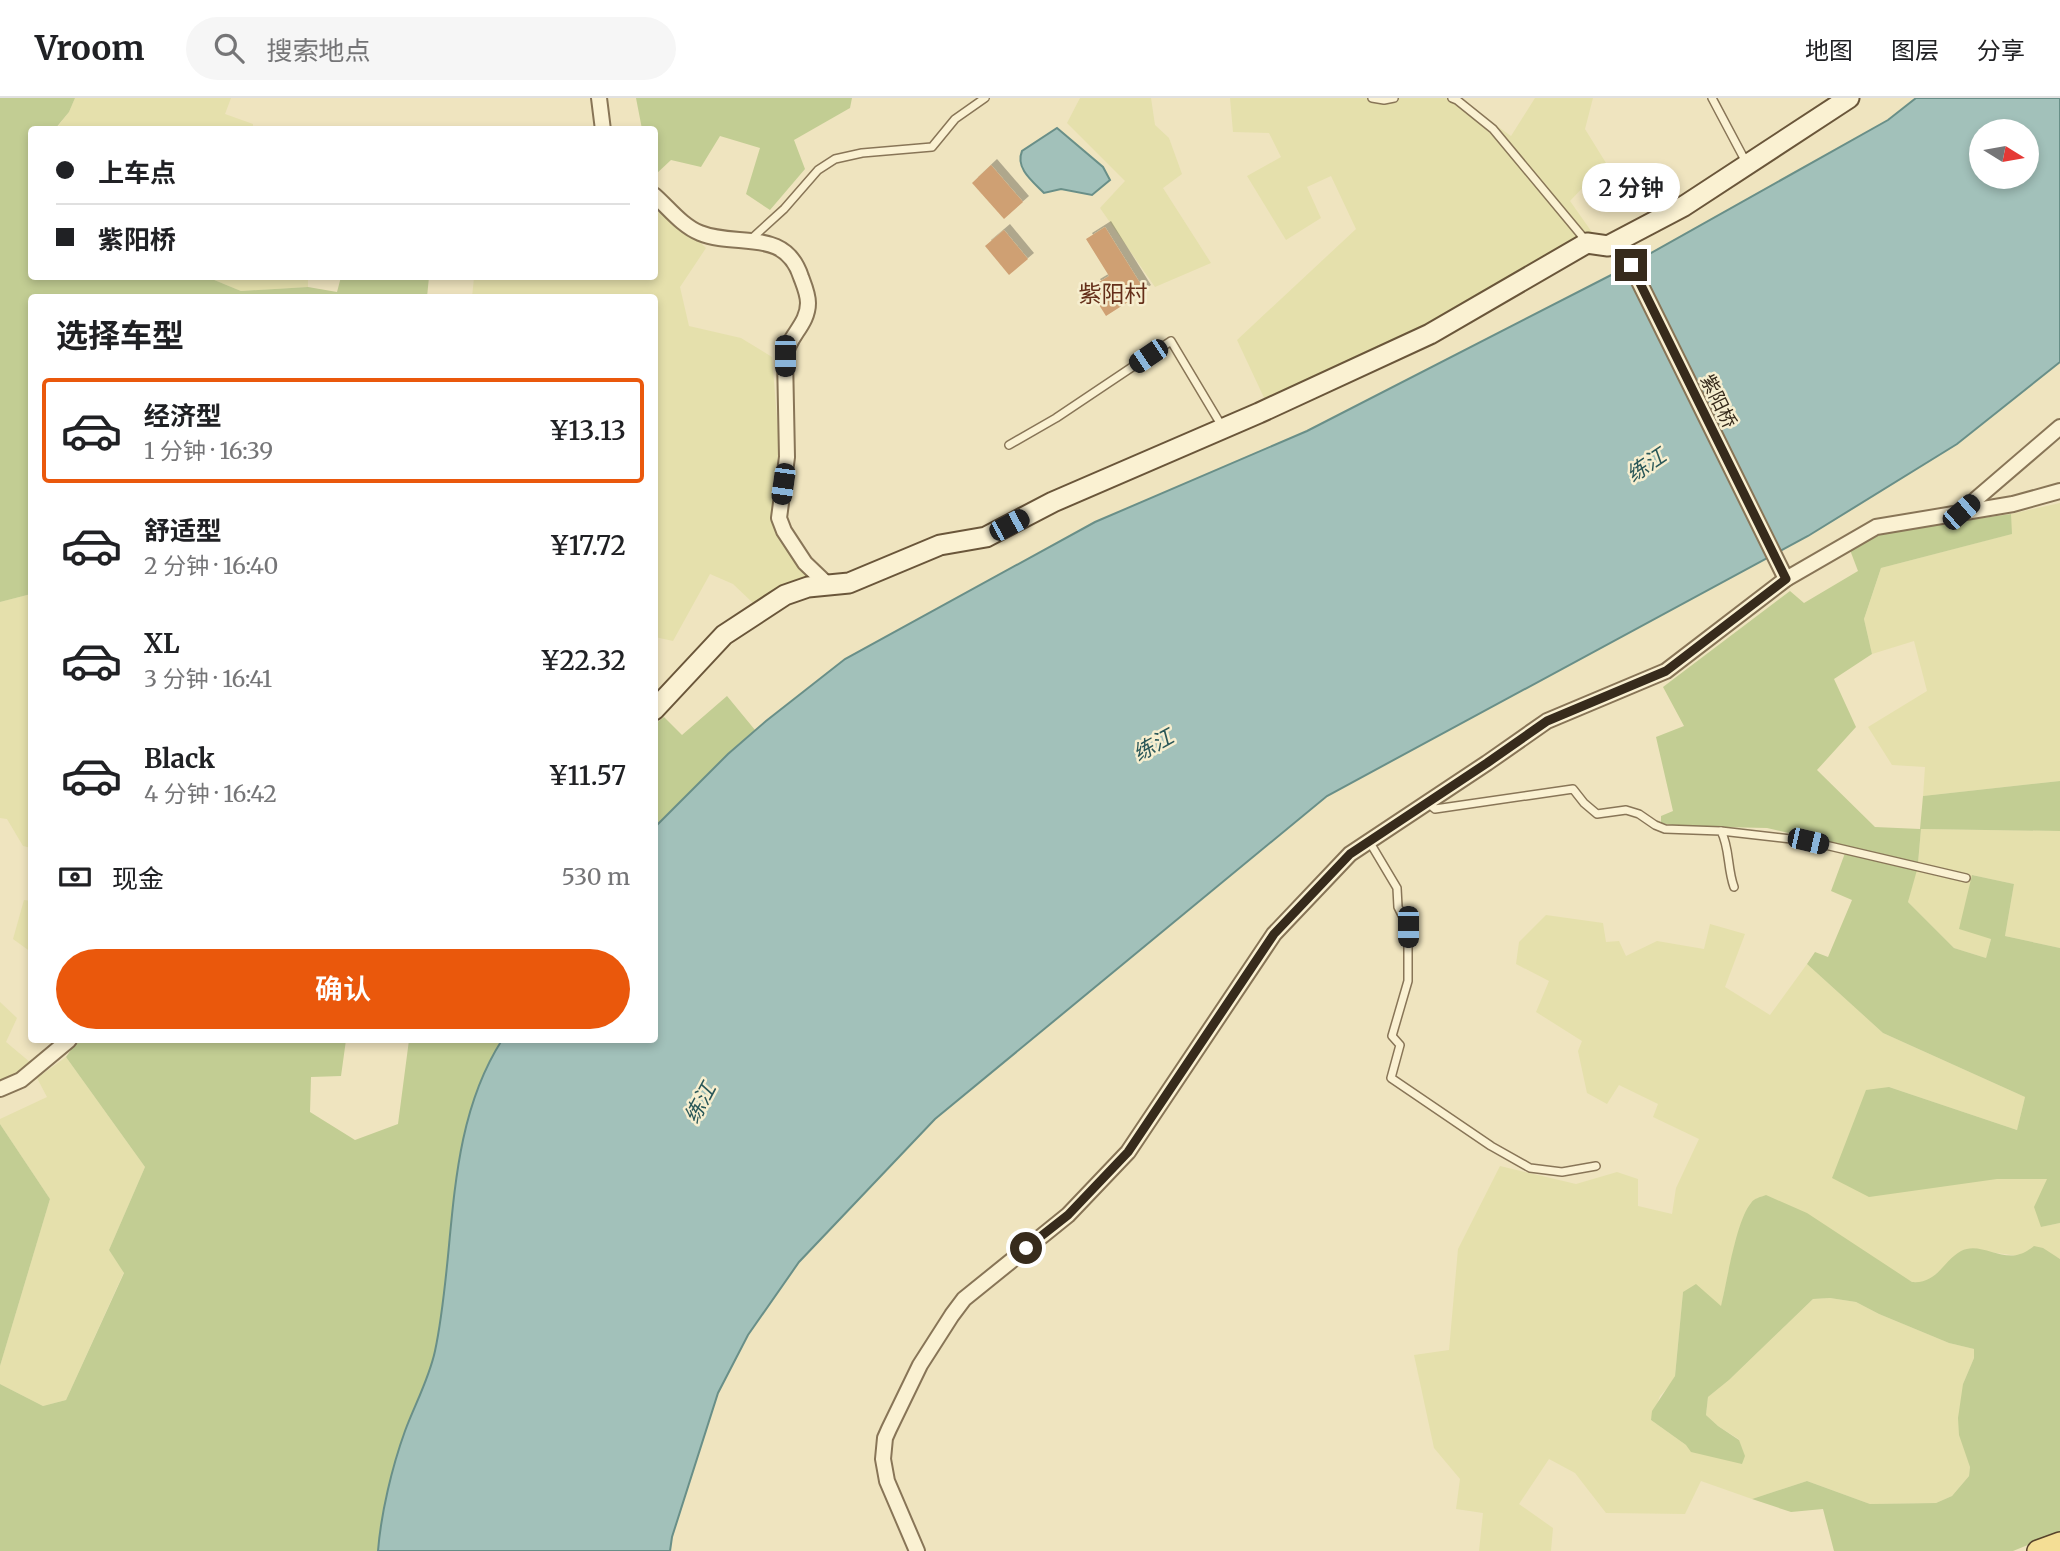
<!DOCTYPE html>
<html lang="zh">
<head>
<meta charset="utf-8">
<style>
  :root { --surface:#fff; --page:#f6f6f6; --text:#202124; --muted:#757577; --line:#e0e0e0; --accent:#ea580c }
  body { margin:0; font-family:Merriweather,"Noto Sans SC",serif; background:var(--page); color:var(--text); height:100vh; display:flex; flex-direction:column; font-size:26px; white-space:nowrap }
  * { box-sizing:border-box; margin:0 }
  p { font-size:23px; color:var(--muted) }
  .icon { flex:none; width:38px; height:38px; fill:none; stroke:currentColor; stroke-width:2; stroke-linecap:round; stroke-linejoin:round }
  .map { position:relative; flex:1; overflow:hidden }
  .drawer { position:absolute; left:28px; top:196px; width:630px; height:749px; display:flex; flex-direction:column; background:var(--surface); border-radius:7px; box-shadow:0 4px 10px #0003 }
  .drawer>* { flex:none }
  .top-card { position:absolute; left:28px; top:28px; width:630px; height:154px; border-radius:7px; box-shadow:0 4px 10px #0003; display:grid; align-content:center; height:154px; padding:0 28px; background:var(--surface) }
  .needle { width:46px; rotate:101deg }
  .fabs { position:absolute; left:1969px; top:21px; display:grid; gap:14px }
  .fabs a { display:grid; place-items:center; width:70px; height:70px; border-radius:50%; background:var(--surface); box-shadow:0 4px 10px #0003; font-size:35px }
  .end { position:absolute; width:32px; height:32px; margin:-16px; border:9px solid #372b1c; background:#fff; box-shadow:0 0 0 4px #fff }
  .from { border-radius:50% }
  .bubble { position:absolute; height:49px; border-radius:24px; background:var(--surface); box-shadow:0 4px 10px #0003; font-size:23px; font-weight:600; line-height:49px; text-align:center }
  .car { position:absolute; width:21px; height:42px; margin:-21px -10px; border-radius:9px; box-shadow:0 0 5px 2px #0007; background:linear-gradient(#222 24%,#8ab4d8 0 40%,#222 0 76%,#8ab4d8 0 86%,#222 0) }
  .top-card b { display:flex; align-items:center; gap:24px; height:66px; font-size:26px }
  .top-card b+b { border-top:2px solid var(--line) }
  .top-card i { width:18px; height:18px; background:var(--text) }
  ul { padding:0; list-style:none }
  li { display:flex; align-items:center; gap:21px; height:105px; margin:0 14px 10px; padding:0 14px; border:4px solid transparent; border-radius:7px }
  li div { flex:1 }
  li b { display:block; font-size:26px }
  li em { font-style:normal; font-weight:600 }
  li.active { border-color:var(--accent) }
  li>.icon { width:63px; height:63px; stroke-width:1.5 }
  h2 { padding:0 28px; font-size:32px; line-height:84px }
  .pay { display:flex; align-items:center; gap:18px; height:77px; padding:0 28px; font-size:26px }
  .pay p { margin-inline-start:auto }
  .action { display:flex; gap:14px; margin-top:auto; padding:14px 28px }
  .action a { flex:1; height:80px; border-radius:42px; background:var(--accent); color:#fff; font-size:28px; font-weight:600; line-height:80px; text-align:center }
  header { display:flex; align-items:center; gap:42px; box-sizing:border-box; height:98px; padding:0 35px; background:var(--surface); border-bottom:2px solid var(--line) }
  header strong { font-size:33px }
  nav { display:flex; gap:38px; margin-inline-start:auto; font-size:24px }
  .search { width:490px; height:63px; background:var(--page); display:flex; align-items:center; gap:18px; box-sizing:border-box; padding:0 24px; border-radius:38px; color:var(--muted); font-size:26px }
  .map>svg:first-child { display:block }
  .farmland { fill:#e5e0ac }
  .green { fill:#c2cd93 }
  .water { fill:#a2c1ba; stroke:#698f88; stroke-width:2; fill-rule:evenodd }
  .building { fill:#cfa073; filter:url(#shadow) }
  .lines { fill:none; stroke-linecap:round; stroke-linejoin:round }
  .lane-casing { stroke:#887557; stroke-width:10 }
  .street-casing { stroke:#887557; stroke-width:18 }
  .secondary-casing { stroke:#6a563a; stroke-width:23 }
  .primary-casing { stroke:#56422b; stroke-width:24 }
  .lane { stroke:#faf1d2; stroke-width:7 }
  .street { stroke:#faf1d2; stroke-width:14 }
  .secondary { stroke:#faf1d2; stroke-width:19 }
  .primary { stroke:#f4de95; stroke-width:21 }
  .route { stroke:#372b1c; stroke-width:9 }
  .labels { text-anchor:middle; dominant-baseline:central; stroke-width:5; stroke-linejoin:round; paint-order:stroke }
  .street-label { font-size:19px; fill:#372b1c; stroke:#f6eecf }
  .water-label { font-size:21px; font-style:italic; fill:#2a5758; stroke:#f6eecf }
  .quarter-label { font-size:23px; fill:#652f1a; stroke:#f6eecf }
</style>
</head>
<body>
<header>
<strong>Vroom</strong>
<div class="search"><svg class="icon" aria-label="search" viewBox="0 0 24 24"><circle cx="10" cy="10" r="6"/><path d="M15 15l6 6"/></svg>搜索地点</div>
<nav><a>地图</a><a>图层</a><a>分享</a></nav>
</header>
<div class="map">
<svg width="2060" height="1453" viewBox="0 0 2060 1453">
  <defs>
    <filter id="shadow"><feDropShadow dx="6" dy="-6" stdDeviation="0" flood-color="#0004"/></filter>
  </defs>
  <rect width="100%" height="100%" fill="#efe4bf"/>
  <g class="farmland">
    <path d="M 75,0 L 231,0 L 225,16 L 253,26 L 253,32 L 55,32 L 69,14 Z"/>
    <path d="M 1080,0 L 1151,0 L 1155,27 L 1169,40 L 1182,76 L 1163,90 L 1211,165 L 1155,189 L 1100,110 L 1125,83 L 1067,25 Z"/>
    <path d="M 1230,0 L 1458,0 L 1511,38 L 1535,0 L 1593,0 L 1585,31 L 1606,65 L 1570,103 L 1596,140 L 1572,141 L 1429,228 L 1266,304 L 1237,242 L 1356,131 L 1331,78 L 1307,89 L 1321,120 L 1286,142 L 1247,78 L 1281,59 L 1269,35 L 1233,34 Z"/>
    <path d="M 655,101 L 706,150 L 680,189 L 689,228 L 741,240 L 772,259 L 779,345 L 775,396 L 774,431 L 809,479 L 754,506 L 733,486 L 710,476 L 673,543 L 655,539 L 654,200 L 472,200 L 474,179 L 654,178 Z"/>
    <path d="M 207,179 L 308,179 L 308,189 L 241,193 Z"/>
    <path d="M 2060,405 L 2060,683 L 1923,698 L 1925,669 L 1892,667 L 1868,629 L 1927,593 L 1914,543 L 1872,556 L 1864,521 L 1881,470 L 2011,436 L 2011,416 Z"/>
    <path d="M 31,496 L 31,750 L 23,748 L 7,721 L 0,720 L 0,504 Z"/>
    <path d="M 1921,731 L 2060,733 L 2060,850 L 2005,838 L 2014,786 L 1972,777 L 1991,841 L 1986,860 L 1954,850 L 1908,804 L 1918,765 Z"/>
    <path d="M 24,802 L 31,803 L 31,854 L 13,841 Z"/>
    <path d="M 1546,817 L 1603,825 L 1606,844 L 1619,843 L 1626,858 L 1657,843 L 1704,851 L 1710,826 L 1745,836 L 1725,889 L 1770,917 L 1807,866 L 1883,935 L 2025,999 L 2017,1032 L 1889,989 L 1997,1081 L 2047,1081 L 2041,1129 L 2060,1125 L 2060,1161 L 2057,1159 L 2011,1157 L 1969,1151 L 1961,1154 L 1929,1182 L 1920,1185 L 1912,1184 L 1757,1100 L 1751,1105 L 1735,1145 L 1721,1209 L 1683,1194 L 1675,1278 L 1671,1286 L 1660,1298 L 1651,1322 L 1686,1347 L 1740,1342 L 1718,1328 L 1706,1317 L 1708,1299 L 1729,1282 L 1813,1201 L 1830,1200 L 1856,1204 L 1879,1216 L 1949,1245 L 1974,1251 L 1974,1260 L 1963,1286 L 1970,1369 L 1969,1378 L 1952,1398 L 1936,1405 L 1870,1406 L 1807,1383 L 1752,1401 L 1701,1383 L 1685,1416 L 1606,1415 L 1575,1375 L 1549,1361 L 1519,1406 L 1553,1430 L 1551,1453 L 1479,1453 L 1483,1415 L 1456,1411 L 1460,1381 L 1434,1350 L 1414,1257 L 1449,1252 L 1458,1151 L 1500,1068 L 1576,1086 L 1617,1074 L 1638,1081 L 1638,1108 L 1672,1116 L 1676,1090 L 1699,1041 L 1653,1019 L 1658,1006 L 1619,987 L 1607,1006 L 1587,995 L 1578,953 L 1582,943 L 1536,914 L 1549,883 L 1516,866 L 1519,844 Z"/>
    <path d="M 0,904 L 17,920 L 6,944 L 31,965 L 23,972 L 0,985 Z"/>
    <path d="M 66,959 L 145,1069 L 109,1152 L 124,1174 L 66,1302 L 43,1308 L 0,1286 L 0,1268 L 50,1101 L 0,1026 L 0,1021 L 47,999 L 37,980 Z"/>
  </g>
  <g class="green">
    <path d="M 0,0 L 75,0 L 69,14 L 55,31 L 32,32 L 32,178 L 207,179 L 241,193 L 308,189 L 337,194 L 341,179 L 429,179 L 427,199 L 32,200 L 31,496 L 0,504 Z"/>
    <path d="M 636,0 L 852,0 L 850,10 L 794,42 L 805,71 L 770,112 L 746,96 L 760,50 L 720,38 L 701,69 L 671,62 L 655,77 L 654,32 L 642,31 Z"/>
    <path d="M 2011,416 L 2012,436 L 1881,470 L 1864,521 L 1872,556 L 1834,581 L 1856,629 L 1817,672 L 1875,729 L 1920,731 L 1923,698 L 2060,683 L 2060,733 L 1921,731 L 1918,765 L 1767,730 L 1678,728 L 1661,725 L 1661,718 L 1673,713 L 1656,639 L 1684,628 L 1663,589 L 1790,493 L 1804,505 L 1858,473 L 1850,452 L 1882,434 Z"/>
    <path d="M 727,598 L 755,632 L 728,656 L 655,728 L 655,626 L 664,619 L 682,637 Z"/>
    <path d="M 1845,755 L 1917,772 L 1908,804 L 1954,850 L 1986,860 L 1991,841 L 1959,831 L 1972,777 L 2014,786 L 2005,838 L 2060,850 L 2060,1125 L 2041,1129 L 2034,1109 L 2047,1081 L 1997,1081 L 1869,1099 L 1832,1080 L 1866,992 L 1889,989 L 2017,1032 L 2025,999 L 1883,935 L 1807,866 L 1815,854 L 1828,859 L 1852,802 L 1831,793 Z"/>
    <path d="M 78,942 L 346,942 L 341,978 L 311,979 L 310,1014 L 355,1042 L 398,1026 L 409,942 L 502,942 C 443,1034 457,1150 435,1253 C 429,1281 415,1306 405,1333 C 392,1369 381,1415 378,1453 L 0,1453 L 0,1286 L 43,1308 L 66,1302 L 124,1175 L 109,1152 L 145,1069 L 66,959 Z"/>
    <path d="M 0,1026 L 50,1101 L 0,1268 Z"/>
    <path d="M 1766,1097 L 1807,1115 L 1912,1184 C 1937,1186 1942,1164 1961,1153 C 1979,1143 2001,1163 2020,1156 C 2025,1155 2030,1151 2034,1148 L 2043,1150 L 2060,1161 L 2060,1434 L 2013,1453 L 1834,1453 L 1823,1411 L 1791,1414 L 1752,1401 L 1807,1383 L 1870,1406 L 1936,1405 L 1952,1398 L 1969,1378 L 1970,1369 L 1959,1337 L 1958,1320 L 1963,1286 L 1974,1260 L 1974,1251 L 1949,1245 L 1879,1216 L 1856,1204 L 1830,1200 L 1813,1201 L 1729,1282 L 1708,1299 L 1706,1317 L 1718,1328 L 1739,1342 L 1745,1358 L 1742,1366 L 1691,1354 L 1686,1347 L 1651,1322 L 1652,1313 L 1675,1278 L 1683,1194 L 1696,1186 L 1721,1208 C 1727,1184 1736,1123 1751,1105 C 1754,1100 1761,1099 1766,1097 Z"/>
  </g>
  <g class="water">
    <path d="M 1916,0 L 2060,0 L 2060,264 L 1957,346 L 1808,438 L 1327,698 L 935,1021 L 799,1164 L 748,1237 L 718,1295 L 672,1439 L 670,1453 L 378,1453 C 381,1415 392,1369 405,1333 C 415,1306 429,1281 435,1253 C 457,1150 443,1034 502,942 L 654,942 L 655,729 L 728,656 L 766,623 L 845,561 L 1095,424 L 1307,333 L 1619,173 L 1888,22 ZM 1981,33 L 2026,33 L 2026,79 L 1981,79 Z"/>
    <path d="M 1057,30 L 1103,69 L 1110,82 L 1092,97 L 1061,91 L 1044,95 C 1032,83 1015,70 1022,53 Z"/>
  </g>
  <g class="building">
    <path d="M 991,67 L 1023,104 L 1004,121 L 972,85 Z"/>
    <path d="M 1105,129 L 1145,193 L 1106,218 L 1096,202 L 1102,199 L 1094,187 L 1109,178 L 1086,141 Z"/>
    <path d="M 1004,132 L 1028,161 L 1009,177 L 985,148 Z"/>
  </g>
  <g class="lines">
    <g class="lane-casing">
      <g id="lane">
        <path d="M 1372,0 L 1384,2 L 1394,0"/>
        <path d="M 1452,0 L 1457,2 L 1493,31 L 1587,144"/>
        <path d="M 1712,0 L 1747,66"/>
        <path d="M 750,142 L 784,111 L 818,72 L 835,61 L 862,55 L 932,49 L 955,21 L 985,0"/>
        <path d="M 1009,347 L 1056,320 L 1171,243 L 1223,330"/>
        <path d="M 1428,705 L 1435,711 L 1573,691 L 1584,705 L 1597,716 L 1626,712 L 1639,716 L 1655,727 L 1665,731 L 1721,733 C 1730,750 1727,770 1734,789"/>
        <path d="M 1721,733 L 1808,743 L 1966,780"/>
        <path d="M 1369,743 L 1397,790 L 1398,809 L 1408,829 L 1408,883 L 1392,938 L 1400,947 L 1391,980 L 1491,1048 L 1530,1070 L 1562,1074 L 1596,1068"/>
      </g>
    </g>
    <g class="street-casing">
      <g id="street">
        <path d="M 599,0 L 603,32"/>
        <path d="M 654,97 C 668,109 682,128 700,135 C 737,150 785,129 801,179 C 804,187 808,196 808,205 C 808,227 788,238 785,259 L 787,359 L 779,420 L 784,433 L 805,465 L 828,487"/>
        <path d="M 1619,143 L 1786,481"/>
        <path d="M 1961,414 L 2060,329"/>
        <path d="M 0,991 L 21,982 L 69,942"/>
        <path d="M 917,1453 L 887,1383 L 883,1361 L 885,1340 L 889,1331 L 920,1267 L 952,1217 L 964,1201 L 1068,1117 L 1128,1054 L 1274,836 L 1350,756 L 1487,665 L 1547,623 L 1666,573 L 1786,481 L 1876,429 L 2013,406 L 2060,393"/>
      </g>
    </g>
    <g class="secondary-casing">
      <path id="secondary" d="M 654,612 L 724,537 L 785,497 L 808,489 L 849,485 L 940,447 L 986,439 L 1053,404 L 1259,315 L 1430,236 L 1587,145 L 1608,148 L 1684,108 L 1849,0"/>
    </g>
    <g class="primary-casing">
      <path id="primary" d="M 2038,1453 L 2060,1445"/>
    </g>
    <use href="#lane" class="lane"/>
    <use href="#street" class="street"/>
    <use href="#secondary" class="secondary"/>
    <use href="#primary" class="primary"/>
  </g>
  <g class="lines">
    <path class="route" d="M 1026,1150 L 1068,1117 L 1128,1054 L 1274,836 L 1350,756 L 1487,665 L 1547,623 L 1666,573 L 1786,481 L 1631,167"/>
  </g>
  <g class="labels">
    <g class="street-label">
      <text transform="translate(1719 303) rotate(64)">紫阳桥</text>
    </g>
    <g class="water-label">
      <text transform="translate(1646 367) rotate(-34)">练江</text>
      <text transform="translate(1153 647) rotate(-29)">练江</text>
      <text transform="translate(700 1005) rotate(-62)">练江</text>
    </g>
    <g class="quarter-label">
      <text x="1113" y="195">紫阳村</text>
    </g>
  </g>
</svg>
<div class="fabs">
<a><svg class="needle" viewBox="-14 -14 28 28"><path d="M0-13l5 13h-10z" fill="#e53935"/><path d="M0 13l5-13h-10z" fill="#757577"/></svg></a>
</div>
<i class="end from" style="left:1026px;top:1150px"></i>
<i class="end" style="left:1631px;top:167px"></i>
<div class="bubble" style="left:1582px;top:65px;width:98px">2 分钟</div>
<i class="car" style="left:785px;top:258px;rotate:180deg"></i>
<i class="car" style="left:1148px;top:258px;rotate:236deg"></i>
<i class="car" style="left:783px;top:386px;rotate:188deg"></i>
<i class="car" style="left:1961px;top:414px;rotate:49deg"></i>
<i class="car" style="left:1009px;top:427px;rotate:62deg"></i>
<i class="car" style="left:1808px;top:743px;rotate:103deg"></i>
<i class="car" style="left:1408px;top:829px;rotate:180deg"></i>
<div class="top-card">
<b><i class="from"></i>上车点</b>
<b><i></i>紫阳桥</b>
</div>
<section class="drawer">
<h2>选择车型</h2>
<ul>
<li class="active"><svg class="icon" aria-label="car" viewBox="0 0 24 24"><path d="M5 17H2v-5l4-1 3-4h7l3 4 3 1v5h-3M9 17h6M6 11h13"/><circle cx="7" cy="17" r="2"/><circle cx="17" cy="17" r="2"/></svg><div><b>经济型</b><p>1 分钟 · 16:39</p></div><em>¥13.13</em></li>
<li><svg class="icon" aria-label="car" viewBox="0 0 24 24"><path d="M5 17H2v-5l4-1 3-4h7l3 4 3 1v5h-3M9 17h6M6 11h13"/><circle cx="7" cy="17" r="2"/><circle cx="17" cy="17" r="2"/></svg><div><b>舒适型</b><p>2 分钟 · 16:40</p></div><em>¥17.72</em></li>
<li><svg class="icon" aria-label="car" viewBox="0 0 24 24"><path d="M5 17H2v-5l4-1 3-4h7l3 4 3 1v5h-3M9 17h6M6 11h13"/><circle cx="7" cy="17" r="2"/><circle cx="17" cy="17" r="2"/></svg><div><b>XL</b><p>3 分钟 · 16:41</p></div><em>¥22.32</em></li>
<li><svg class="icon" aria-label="car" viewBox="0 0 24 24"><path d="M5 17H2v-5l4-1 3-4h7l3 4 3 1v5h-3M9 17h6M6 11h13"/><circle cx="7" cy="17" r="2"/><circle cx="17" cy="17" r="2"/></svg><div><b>Black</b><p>4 分钟 · 16:42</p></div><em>¥11.57</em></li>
</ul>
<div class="pay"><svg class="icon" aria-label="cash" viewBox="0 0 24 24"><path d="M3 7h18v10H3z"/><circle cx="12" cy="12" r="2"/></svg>现金<p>530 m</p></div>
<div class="action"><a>确认</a></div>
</section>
</div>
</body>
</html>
